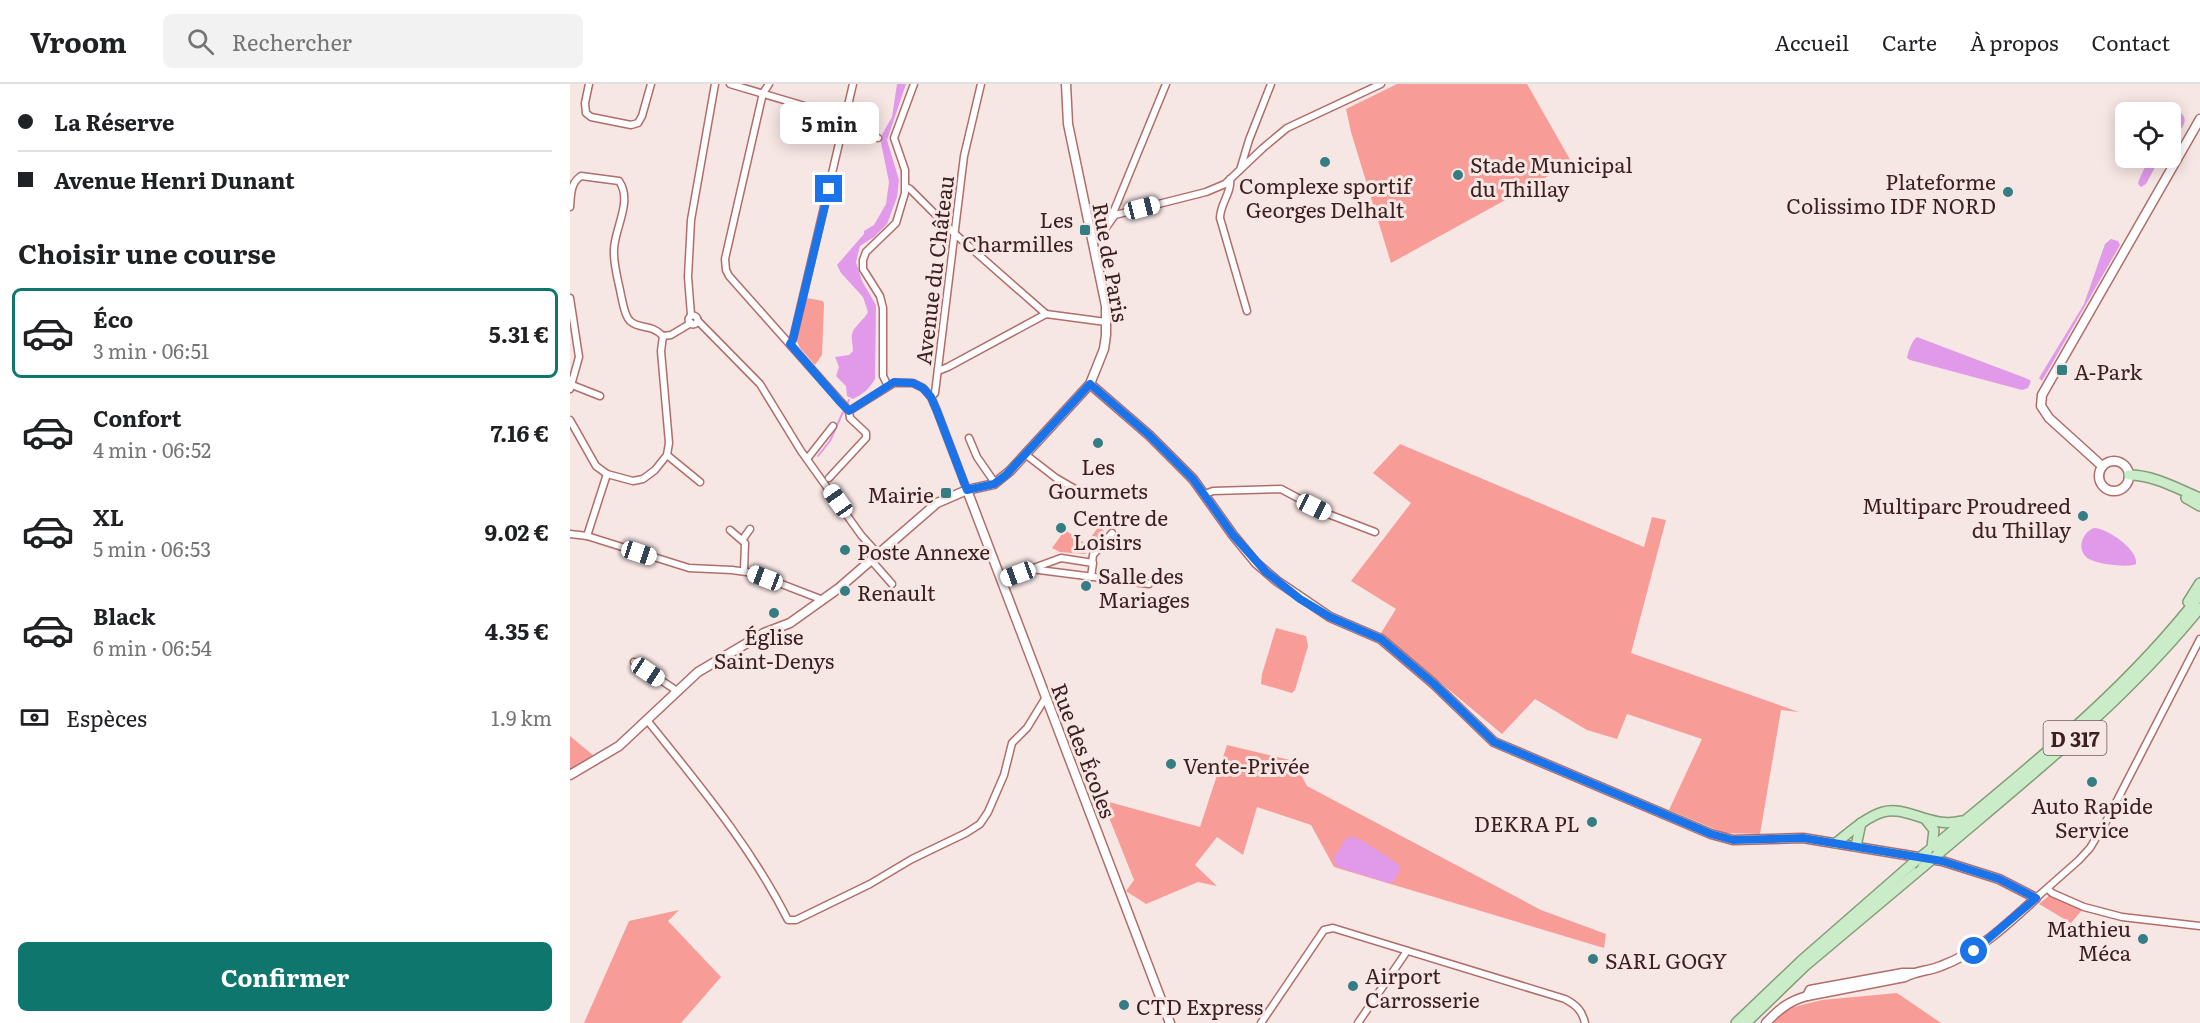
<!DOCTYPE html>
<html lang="fr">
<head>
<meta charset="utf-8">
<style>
  :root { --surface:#fff; --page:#f2f2f2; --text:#202124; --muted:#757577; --line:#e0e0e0; --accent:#0f766e }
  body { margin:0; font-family:Literata,serif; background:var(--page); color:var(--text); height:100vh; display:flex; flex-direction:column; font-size:22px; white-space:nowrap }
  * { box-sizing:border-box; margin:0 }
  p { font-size:20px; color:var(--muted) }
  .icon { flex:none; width:33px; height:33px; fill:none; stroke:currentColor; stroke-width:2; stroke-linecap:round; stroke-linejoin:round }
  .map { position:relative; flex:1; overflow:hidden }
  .panel { display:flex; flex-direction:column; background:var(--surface); width:570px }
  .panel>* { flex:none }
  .guide { display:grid; align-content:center; height:132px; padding:0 18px; background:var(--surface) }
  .tools { position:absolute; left:1545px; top:18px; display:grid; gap:12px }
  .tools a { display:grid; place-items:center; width:66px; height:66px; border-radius:9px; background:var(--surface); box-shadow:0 3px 15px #0003; font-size:30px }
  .end { position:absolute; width:27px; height:27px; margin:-14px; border:8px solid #1a73e8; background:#fff; box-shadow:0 0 0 3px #fff }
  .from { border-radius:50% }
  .bubble { position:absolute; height:42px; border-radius:9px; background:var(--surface); box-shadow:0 3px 15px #0003; font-size:20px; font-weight:700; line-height:42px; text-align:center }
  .car { position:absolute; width:18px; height:36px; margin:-18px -9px; border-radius:8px; box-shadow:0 0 4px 2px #0007; background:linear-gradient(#fff 24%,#345 0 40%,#fff 0 76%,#345 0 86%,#fff 0) }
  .guide b { display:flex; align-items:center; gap:21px; height:57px; font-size:22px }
  .guide b+b { border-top:2px solid var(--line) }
  .guide i { width:15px; height:15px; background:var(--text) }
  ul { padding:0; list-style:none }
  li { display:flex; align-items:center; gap:18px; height:90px; margin:0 12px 9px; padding:0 6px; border:3px solid transparent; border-radius:9px }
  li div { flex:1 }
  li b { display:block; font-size:22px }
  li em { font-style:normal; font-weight:700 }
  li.selected { border-color:var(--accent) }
  li>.icon { width:54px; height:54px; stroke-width:1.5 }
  h2 { padding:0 18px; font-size:27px; line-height:72px }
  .pay { display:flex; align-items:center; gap:15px; height:66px; padding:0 18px; font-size:22px }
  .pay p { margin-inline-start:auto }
  .primary-button { display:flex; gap:12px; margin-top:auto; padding:12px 18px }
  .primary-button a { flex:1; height:69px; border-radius:9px; background:var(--accent); color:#fff; font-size:24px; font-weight:700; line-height:69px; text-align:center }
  header { display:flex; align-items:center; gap:36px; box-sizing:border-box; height:84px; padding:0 30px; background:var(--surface); border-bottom:2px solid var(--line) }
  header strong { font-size:28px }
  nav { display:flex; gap:33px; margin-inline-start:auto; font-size:21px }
  .search { width:420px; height:54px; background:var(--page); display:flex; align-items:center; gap:15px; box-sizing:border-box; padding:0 21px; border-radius:9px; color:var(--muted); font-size:22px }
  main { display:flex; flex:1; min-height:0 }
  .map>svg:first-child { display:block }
  .green { fill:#f89c97 }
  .water { fill:#e09ae9 }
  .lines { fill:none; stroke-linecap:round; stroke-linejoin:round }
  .stream { stroke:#e09ae9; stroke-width:2 }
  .street-casing { stroke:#b16d69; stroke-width:9 }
  .secondary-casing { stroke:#b16d69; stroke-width:11 }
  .primary-casing { stroke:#839d76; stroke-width:12 }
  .street { stroke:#fff; stroke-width:6 }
  .secondary { stroke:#fff; stroke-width:8 }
  .primary { stroke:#cbecc9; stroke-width:9 }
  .primary-bridge-casing { stroke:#839d76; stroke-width:12; stroke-linecap:butt }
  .primary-bridge { stroke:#cbecc9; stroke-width:9 }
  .route { stroke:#1a73e8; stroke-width:8 }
  .poi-dot { fill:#347d83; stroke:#f6e6e4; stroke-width:2 }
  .labels { text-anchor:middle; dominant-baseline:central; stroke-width:6; stroke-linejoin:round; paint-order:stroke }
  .shield { fill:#f6e6e4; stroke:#745b5a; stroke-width:1.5 }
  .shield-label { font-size:20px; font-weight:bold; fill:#3c201f }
  .poi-label { font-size:21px; fill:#3c201f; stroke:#f6e6e4; text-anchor:start }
  .street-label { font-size:21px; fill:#3c201f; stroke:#f6e6e4 }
</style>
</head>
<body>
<header>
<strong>Vroom</strong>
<div class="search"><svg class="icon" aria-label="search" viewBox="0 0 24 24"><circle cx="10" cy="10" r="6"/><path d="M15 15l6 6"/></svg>Rechercher</div>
<nav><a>Accueil</a><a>Carte</a><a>À propos</a><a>Contact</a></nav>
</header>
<main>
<section class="panel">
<div class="guide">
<b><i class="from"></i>La Réserve</b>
<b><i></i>Avenue Henri Dunant</b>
</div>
<h2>Choisir une course</h2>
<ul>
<li class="selected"><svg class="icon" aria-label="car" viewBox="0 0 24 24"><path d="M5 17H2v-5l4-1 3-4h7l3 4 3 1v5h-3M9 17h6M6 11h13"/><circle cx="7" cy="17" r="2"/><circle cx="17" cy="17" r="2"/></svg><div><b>Éco</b><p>3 min · 06:51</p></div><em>5.31 €</em></li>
<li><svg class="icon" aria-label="car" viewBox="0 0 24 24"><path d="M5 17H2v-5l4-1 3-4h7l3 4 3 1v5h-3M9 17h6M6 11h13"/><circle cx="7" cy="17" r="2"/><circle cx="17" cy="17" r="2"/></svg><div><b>Confort</b><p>4 min · 06:52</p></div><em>7.16 €</em></li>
<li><svg class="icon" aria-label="car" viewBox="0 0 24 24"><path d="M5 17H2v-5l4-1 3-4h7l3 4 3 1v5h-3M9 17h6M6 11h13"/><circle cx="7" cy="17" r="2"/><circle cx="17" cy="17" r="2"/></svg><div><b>XL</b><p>5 min · 06:53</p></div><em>9.02 €</em></li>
<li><svg class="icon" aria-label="car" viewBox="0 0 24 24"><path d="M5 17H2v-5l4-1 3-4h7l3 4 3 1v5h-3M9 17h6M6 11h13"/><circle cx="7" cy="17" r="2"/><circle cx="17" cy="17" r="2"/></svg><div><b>Black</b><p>6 min · 06:54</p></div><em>4.35 €</em></li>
</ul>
<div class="pay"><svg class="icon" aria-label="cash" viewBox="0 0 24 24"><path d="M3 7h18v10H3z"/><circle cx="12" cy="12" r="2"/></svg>Espèces<p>1.9 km</p></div>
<div class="primary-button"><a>Confirmer</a></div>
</section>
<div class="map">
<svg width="1630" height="939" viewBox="0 0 1630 939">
  <rect width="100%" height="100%" fill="#f6e6e4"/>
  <g class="green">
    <path d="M 827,0 L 957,0 L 1002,79 L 821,179 L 781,48 L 776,25 Z"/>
    <path d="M 237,214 L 253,217 L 254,220 L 252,271 L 245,281 L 230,264 L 227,257 Z"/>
    <path d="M 830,360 L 1074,463 L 1082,433 L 1096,436 L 1061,569 L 1229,628 L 1211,626 L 1190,750 L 1154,749 L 1099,726 L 1132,655 L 1057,630 L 1047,655 L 1017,646 L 965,615 L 932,650 L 811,549 L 826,525 L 781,497 L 841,419 L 803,389 Z"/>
    <path d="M 529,442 L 534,447 L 515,470 L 490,468 L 482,464 L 495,446 L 516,460 Z"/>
    <path d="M 706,544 L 736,552 L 738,562 L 725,606 L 722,609 L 691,600 L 692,590 Z"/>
    <path d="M 0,652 L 24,672 L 0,688 Z"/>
    <path d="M 657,661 L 724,677 L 737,702 L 971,826 L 1036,850 L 1034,864 L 764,783 L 741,741 L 687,723 L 673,771 L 647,753 L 625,781 L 647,802 L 628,798 L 576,820 L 556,807 L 564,796 L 532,716 L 630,743 Z"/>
    <path d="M 1480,811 L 1512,826 L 1501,839 L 1469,820 Z"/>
    <path d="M 109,826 L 98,837 L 151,893 L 111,939 L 14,939 L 59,837 Z"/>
    <path d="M 1327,909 L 1371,939 L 1203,939 L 1216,925 L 1252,916 Z"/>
  </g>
  <g class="water">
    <path d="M 327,0 L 336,0 L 317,56 L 329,96 L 327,113 L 317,140 L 304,153 L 290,162 L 286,178 L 292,197 L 306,221 L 305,295 C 300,304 292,311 283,315 L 277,312 L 276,302 L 266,292 L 269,283 L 265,273 L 279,271 L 283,267 C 283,262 281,255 282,250 C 284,242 294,236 298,228 L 293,213 L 271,189 L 267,181 L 294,150 L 294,147 L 304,141 L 316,120 L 319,98 L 310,54 L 322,33 Z"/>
    <path d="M 1606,26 C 1625,35 1608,48 1601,57 L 1600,28 Z"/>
    <path d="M 1579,74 L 1590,74 L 1576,100 L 1571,103 L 1568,100 L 1569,96 Z"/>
    <path d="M 1541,155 L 1548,157 L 1550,161 L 1472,297 L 1469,294 L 1514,220 L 1535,160 Z"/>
    <path d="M 1347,253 L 1458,295 L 1461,297 L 1458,304 L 1452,306 L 1340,276 L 1337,274 C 1338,268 1342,256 1347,253 Z"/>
    <path d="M 1524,444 C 1537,444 1569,466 1566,480 C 1558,484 1527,480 1519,475 C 1506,467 1511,449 1524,444 Z"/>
    <path d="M 781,752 L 793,757 L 828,780 L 830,785 L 824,797 L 818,799 L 768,783 L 765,780 L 764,773 L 776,755 Z"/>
  </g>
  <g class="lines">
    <g class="stream">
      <path d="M 277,320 L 279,316"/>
      <path d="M 248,372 L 260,357 L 273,328"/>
    </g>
    <g class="street-casing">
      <g id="street">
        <path d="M 19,0 L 15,19 L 16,29 L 21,33 L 61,41 L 68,39 L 72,32 L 81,0"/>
        <path d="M 160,0 L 275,34 L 308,54"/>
        <path d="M 199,0 L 193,9 L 155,175 L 156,186 L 159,192 L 279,327 L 324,299 L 343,299 L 353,304 L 361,313 L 367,327 L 397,406"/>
        <path d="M 670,86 L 679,56 L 701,0"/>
        <path d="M 660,95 C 662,108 650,120 650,134 L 677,227"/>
        <path d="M 336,103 L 340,105 L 385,150 L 476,230"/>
        <path d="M 0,123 C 1,112 0,99 11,92 L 49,97 C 63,117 45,143 44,165 C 43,180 48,195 51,211 C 53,219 54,231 60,237 C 70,246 80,239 93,252 L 91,267 L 99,359 L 97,371 L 85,386 L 73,395 L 63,397 L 37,390 L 26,382 L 0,336"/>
        <path d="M 541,134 L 596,0"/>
        <path d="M 522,157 L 530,152 L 545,131 L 636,108 L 655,100 L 693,64 L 717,44 L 811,0"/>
        <path d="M 0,214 L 9,273 L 0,305"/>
        <path d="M 476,230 L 536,238"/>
        <path d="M 121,231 L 118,193 L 121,136 L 145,0"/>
        <circle cx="123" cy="236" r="4.5"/>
        <path d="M 128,237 L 190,300 L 231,367 L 291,451 L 308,470"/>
        <path d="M 93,252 L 101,251 L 121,239"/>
        <path d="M 220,260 L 223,255 L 283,0"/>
        <path d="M 368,287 L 378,283 L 476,230"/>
        <path d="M 2,301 L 30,312"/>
        <path d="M 318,302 L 313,292 L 313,224 L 310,212 L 293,185 L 293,176 L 296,168 L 326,139 L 335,109 L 335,86 L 324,54 L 344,0"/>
        <path d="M 361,313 L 365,309 L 394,72 L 411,0"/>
        <path d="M 399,354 L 407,373 L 425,399"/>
        <path d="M 455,370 L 486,394 L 510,408"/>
        <path d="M 97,371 L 130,398"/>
        <path d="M 237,375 L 263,342"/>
        <path d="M 259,394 L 296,354 L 296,349 L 280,334 L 279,327"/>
        <path d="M 635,410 L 643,407 L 711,405 L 758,430 L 805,448"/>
        <path d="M 160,446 L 175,459 L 174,487"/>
        <path d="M 0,450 L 17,452 L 119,484 L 162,486 L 183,489 L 253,516"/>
        <path d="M 17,452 L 37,390"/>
        <path d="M 173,455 L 180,445"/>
        <path d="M 301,476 L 322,500"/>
        <path d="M 522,479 L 523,471 L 542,449"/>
        <path d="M 461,485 L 579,500"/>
        <path d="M 431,496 L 491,474 L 523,479 L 521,493"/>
        <path d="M 64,578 L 107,607"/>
        <path d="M 77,636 C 129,701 180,761 218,836 L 226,836 L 300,800 L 342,775 L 396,749 L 410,740 L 418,728 L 434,691 L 442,659 L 457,644 L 476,613"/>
        <path d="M 1478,805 L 1482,809 L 1514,823 L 1552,833 L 1630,842"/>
        <path d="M 1466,814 L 1509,776 L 1520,764 L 1538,734 L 1630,555"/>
        <path d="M 691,939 L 754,846 L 763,844 L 995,915 C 1006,921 1012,926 1015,939"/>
        <path d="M 788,939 L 837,867"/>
      </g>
    </g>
    <g class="secondary-casing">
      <g id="secondary">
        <path d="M 520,300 L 579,351 L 623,395 L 663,451 L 686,479 L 707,497 L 760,533 L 811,555 L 864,600 L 924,658 L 1141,750 L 1163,756 L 1233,754 L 1372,777 L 1429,795 L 1466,814 C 1438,840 1407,869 1371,882 C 1359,887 1346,887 1335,893 L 1237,912 L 1240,906 L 1333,889 L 1343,889"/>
        <circle cx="1544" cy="392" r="15"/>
        <path d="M 1532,382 L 1479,334 L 1471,322 L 1472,311 L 1630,35"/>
        <path d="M 397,406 L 600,939"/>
        <path d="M 0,691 L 49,662 L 128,588 L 194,549 L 220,539 L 269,504 L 367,419 L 397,406 L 424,400 L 440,387 L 520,300 L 534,265 L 536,251 L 536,222 L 498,40 L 496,0"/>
        <path d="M 1196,939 C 1209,925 1219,917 1237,912"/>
      </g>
    </g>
    <g class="primary-casing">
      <g id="primary">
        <path d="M 1559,391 C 1584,391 1608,405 1630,414"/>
        <path d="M 1616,414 L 1630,422"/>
        <path d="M 1618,518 L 1630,499"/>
        <path d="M 1356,736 L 1364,746 L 1362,763"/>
        <path d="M 1266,759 C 1280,748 1296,733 1313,728 C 1336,721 1362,745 1391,737"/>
        <path d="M 1286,762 L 1291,739"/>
        <path d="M 1357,768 C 1453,688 1553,611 1630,511"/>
        <path d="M 1367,771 C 1459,693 1554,618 1630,524"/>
        <path d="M 1166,939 L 1231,877 L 1342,780"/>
        <path d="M 1176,939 L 1235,882 L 1353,783"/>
      </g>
    </g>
    <use href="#street" class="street"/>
    <use href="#secondary" class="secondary"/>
    <use href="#primary" class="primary"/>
    <g class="primary-bridge-casing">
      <g id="primary-bridge">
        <path d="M 1342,780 L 1357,768"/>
        <path d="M 1353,783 L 1367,771"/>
      </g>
    </g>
    <use href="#primary-bridge" class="primary-bridge"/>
  </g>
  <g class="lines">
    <path class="route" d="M 259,105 L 223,255 L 220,260 L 270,318 L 279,327 L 324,298 L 343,299 L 353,304 L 361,313 L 367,327 L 397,406 L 424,400 L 436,391 L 520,300 L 579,351 L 623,395 L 663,451 L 696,488 L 730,515 L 760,533 L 811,555 L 864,600 L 924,658 L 1141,750 L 1163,756 L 1233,754 L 1372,777 L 1429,795 L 1466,814 L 1404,867"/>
  </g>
  <g class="poi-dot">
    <circle cx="755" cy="78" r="6"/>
    <circle cx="888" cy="91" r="6"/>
    <circle cx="1438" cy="108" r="6"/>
    <rect x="509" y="140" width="12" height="12" rx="3"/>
    <rect x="1486" y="280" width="12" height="12" rx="3"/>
    <circle cx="528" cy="359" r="6"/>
    <rect x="370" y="403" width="12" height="12" rx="3"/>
    <circle cx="1513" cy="432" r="6"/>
    <circle cx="491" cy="444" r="6"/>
    <circle cx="275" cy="466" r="6"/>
    <circle cx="516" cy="502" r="6"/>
    <circle cx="275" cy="507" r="6"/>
    <circle cx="204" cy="529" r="6"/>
    <circle cx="601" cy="680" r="6"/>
    <circle cx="1522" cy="698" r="6"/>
    <circle cx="1022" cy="738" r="6"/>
    <circle cx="1573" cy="855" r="6"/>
    <circle cx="1023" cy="875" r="6"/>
    <circle cx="783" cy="902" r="6"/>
    <circle cx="554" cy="921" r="6"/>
  </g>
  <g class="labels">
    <rect class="shield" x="1473.5" y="637" width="63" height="34" rx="4.5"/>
    <g class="shield-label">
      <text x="1505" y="654">D 317</text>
    </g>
    <g class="poi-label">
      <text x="900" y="79">Stade Municipal<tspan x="900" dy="24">du Thillay</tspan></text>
      <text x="1426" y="96" text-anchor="end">Plateforme<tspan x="1426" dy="24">Colissimo IDF NORD</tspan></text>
      <text x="755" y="100" text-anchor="middle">Complexe sportif<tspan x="755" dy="24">Georges Delhalt</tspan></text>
      <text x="503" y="134" text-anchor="end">Les<tspan x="503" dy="24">Charmilles</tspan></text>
      <text x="1504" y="286">A-Park</text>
      <text x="528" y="381" text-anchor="middle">Les<tspan x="528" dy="24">Gourmets</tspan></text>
      <text x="364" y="409" text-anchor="end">Mairie</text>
      <text x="1501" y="420" text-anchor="end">Multiparc Proudreed<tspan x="1501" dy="24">du Thillay</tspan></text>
      <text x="503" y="432">Centre de<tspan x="503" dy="24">Loisirs</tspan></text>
      <text x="287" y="466">Poste Annexe</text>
      <text x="528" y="490">Salle des<tspan x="528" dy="24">Mariages</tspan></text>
      <text x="287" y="507">Renault</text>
      <text x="204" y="551" text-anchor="middle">Église<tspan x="204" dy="24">Saint-Denys</tspan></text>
      <text x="613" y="680">Vente-Privée</text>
      <text x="1522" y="720" text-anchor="middle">Auto Rapide<tspan x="1522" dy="24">Service</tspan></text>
      <text x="1010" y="738" text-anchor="end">DEKRA PL</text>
      <text x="1561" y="843" text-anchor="end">Mathieu<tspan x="1561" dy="24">Méca</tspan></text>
      <text x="1035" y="875">SARL GOGY</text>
      <text x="795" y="890">Airport<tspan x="795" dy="24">Carrosserie</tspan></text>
      <text x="566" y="921">CTD Express</text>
    </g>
    <g class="street-label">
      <text transform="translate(542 178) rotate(80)">Rue de Paris</text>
      <text transform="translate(363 186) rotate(-83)">Avenue du Château</text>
      <text transform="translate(515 666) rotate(69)">Rue des Écoles</text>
    </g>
  </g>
</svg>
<div class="tools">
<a><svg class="icon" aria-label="locate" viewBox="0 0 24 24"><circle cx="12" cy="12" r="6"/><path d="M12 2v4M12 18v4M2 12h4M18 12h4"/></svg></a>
</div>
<i class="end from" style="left:1404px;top:867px"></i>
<i class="end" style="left:259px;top:105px"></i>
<div class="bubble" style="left:210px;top:18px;width:99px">5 min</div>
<i class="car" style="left:572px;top:124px;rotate:76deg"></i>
<i class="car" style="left:268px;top:417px;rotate:325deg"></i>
<i class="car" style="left:744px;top:423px;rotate:116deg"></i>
<i class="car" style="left:69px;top:469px;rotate:108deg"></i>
<i class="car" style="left:448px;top:490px;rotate:250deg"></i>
<i class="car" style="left:195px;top:494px;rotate:291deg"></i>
<i class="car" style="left:78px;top:588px;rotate:124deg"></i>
</div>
</main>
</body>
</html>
